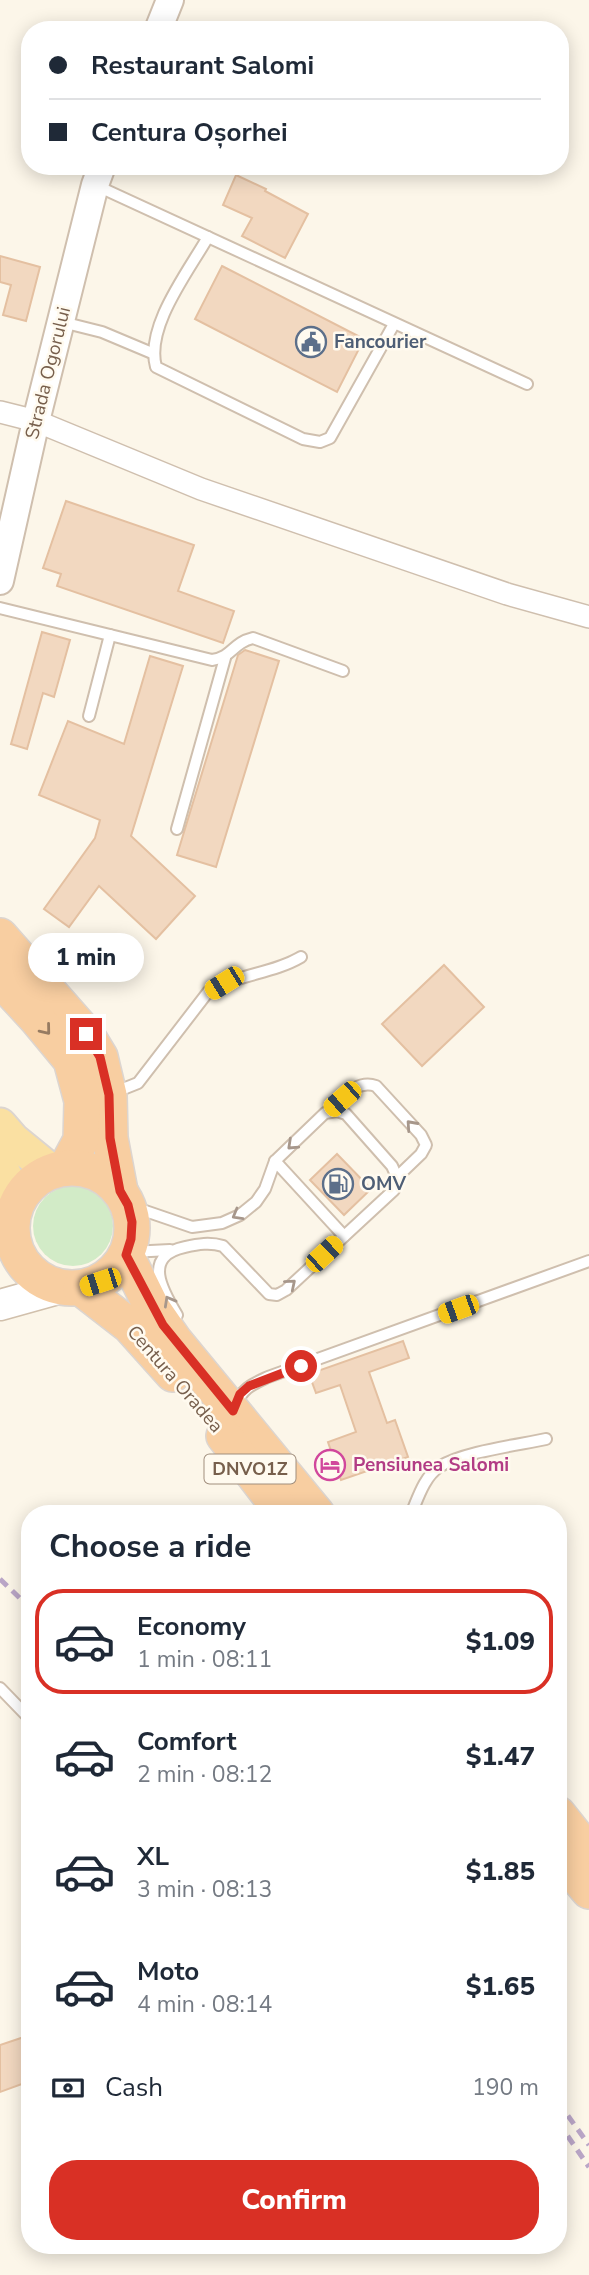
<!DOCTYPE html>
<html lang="en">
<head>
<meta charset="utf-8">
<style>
  :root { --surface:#fff; --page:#f2f2f3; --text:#1f2937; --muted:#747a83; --line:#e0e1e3; --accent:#d93025 }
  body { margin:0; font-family:"Nunito Sans",sans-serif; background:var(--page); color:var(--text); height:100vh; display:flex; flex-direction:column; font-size:26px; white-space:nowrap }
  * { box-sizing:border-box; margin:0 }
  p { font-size:23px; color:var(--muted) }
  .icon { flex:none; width:38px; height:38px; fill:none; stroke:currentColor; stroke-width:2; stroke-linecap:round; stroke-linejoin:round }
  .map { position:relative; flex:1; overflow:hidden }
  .panel { position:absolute; left:21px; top:1505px; width:546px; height:749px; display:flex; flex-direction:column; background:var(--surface); border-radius:28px; box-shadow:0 4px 18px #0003 }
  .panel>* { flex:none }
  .guide { position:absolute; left:21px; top:21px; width:548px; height:154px; border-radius:28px; box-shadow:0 4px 18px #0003; display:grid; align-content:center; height:154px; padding:0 28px; background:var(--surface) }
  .end { position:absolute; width:32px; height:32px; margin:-16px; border:9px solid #d93025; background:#fff; box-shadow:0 0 0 4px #fff }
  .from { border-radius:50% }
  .bubble { position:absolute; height:49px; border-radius:24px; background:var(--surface); box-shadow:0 4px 18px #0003; font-size:23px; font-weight:800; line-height:49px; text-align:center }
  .car { position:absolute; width:21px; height:42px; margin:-21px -10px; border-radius:9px; box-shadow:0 0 5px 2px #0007; background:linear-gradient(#f5c518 24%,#345 0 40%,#f5c518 0 76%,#345 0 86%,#f5c518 0) }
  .guide b { display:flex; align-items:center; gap:24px; height:66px; font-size:26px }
  .guide b+b { border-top:2px solid var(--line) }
  .guide i { width:18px; height:18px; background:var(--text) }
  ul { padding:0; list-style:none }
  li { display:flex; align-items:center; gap:21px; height:105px; margin:0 14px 10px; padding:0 14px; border:4px solid transparent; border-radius:28px }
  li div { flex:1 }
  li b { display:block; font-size:26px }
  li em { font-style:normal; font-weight:800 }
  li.active { border-color:var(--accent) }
  li>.icon { width:63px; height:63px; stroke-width:1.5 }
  h2 { padding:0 28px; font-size:32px; line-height:84px }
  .pay { display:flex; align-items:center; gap:18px; height:77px; padding:0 28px; font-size:26px }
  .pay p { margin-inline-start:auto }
  .cta { display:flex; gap:14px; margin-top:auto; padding:14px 28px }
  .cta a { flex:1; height:80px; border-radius:28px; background:var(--accent); color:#fff; font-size:28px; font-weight:800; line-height:80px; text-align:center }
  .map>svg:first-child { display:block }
  .green { fill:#d2ebc7 }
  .building { fill:#f2d8c0; stroke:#e4c0a1; stroke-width:2 }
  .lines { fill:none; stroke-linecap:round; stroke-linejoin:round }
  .service-casing { stroke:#cfbfae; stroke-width:14 }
  .minor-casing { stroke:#cfbfae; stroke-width:24 }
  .tertiary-casing { stroke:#cfbfae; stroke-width:30 }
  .secondary-casing { stroke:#d1c0ac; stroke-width:33 }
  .primary-casing { stroke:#dcd5d0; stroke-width:37 }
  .trunk-casing { stroke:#dcd5d0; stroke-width:38 }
  .service { stroke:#fff; stroke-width:10 }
  .minor { stroke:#fff; stroke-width:21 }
  .tertiary { stroke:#fff; stroke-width:26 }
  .secondary { stroke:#fff; stroke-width:30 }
  .primary { stroke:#fae0a2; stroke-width:33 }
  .trunk { stroke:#f8cea1; stroke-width:35 }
  .rail { stroke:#baa6c7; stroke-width:5; stroke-dasharray:10 7; stroke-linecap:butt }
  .oneway { stroke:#977b61 }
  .oneway2 { stroke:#a7978b }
  .route { stroke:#d93025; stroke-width:9 }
  .labels { text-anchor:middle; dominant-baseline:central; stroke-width:5; stroke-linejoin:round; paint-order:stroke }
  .shield { fill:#fffaef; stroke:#a08e7d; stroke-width:2 }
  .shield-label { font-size:18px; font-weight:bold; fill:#775f4c }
  .service-label { font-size:19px; font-weight:bold; fill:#4e5e75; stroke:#fffaef; text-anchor:start }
  .street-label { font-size:19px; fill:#775f4c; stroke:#fffaef }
  .hotel-label { font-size:19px; font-weight:bold; fill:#b23c85; stroke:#fffaef; text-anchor:start }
</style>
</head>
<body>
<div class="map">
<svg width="589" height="2275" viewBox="0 0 589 2275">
  <rect width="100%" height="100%" fill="#fcf6e9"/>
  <circle class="green" cx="73" cy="1226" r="40"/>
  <g class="building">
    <path d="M 236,175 L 266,189 L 265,191 L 308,214 L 285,258 L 242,236 L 252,218 L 223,205 Z"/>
    <path d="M 0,256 L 40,267 L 26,321 L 3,315 L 11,285 L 0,282 Z"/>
    <path d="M 222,266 L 364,339 L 337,392 L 195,319 Z"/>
    <path d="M 66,501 L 194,545 L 178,591 L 234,611 L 223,643 L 57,586 L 61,574 L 43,568 Z"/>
    <path d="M 42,632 L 70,640 L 54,697 L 43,693 L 27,749 L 11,744 Z"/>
    <path d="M 245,650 L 279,661 L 216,867 L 177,855 L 238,655 Z"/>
    <path d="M 150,656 L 183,666 L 131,836 L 195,896 L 156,939 L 99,886 L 69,927 L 44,909 L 95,838 L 100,820 L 39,795 L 68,721 L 124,744 Z"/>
    <path d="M 444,965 L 484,1007 L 422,1066 L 382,1024 Z"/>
    <path d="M 337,1154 L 371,1189 L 344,1215 L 310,1180 Z"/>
    <path d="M 403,1341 L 409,1358 L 369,1372 L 387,1423 L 395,1420 L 408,1457 L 341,1480 L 328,1442 L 356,1432 L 340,1385 L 316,1393 L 309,1374 Z"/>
    <path d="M 30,2035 L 30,2081 L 0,2092 L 0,2045 Z"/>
  </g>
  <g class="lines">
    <g class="service-casing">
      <g id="service">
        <path d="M 95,185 L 527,384"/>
        <path d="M 208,237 C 188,272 145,327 156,367 L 303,439 L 320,442 L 330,438 L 394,324"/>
        <path d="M 62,322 L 102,332 L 152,353"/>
        <path d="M 0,608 L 212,660 C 233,657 232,643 253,638 L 343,671"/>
        <path d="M 89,716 L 110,635"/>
        <path d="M 177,829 L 225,658"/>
        <path d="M 113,1093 L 138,1083 L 208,992 C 237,974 272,974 301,957"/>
        <path d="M 328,1111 C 342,1099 356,1079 376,1086 L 421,1135 L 426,1145 L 421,1154 L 397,1177"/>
        <path d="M 275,1161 L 344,1236"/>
        <path d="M 128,1205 L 192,1227 L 222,1223 L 240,1215 L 256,1202 L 265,1189 L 275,1161 L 325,1113 L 337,1111 L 346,1114 L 392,1166 L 397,1177 L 394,1190 L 286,1290 L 277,1295 L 269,1294 L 223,1246 C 210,1242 198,1244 185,1247 C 142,1256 162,1290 177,1315"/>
        <path d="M 131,1252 L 170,1250"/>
        <path d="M 236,1405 C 242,1388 253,1384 268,1377 L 589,1261"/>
        <path d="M 411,1514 C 418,1498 424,1477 439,1467 C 462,1452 518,1445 546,1439"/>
        <path d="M 0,1688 L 30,1719"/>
      </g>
    </g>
    <g class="minor-casing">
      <path id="minor" d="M 0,412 L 36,421 L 201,489 L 507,594 L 589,617"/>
    </g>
    <g class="tertiary-casing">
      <g id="tertiary">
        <path d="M 158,30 L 170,0"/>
        <path d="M 0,581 L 36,421 L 95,185 L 102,166"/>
      </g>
    </g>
    <g class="secondary-casing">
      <g id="secondary">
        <path d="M 0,1237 L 11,1223"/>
        <path d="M 0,1305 L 61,1288"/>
      </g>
    </g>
    <g class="primary-casing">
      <g id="primary">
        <path d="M 0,1125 L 13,1140 L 51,1171"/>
        <path d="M 0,1166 L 18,1201"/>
      </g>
    </g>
    <g class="trunk-casing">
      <g id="trunk">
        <path d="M 0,936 L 86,1034 L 100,1057 L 109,1095 L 110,1138 L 120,1191"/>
        <path d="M 0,979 L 37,1019 L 71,1060 L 82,1101 L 81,1140 L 66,1168"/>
        <circle cx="72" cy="1228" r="60"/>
        <path d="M 126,1255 L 152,1308 L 174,1340 L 317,1514"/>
        <path d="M 81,1288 L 130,1326 L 173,1374"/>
        <path d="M 224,1436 L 284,1514"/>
        <path d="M 558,1814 L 589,1853"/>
        <path d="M 558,1854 L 589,1891"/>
      </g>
    </g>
    <use href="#service" class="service"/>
    <use href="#minor" class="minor"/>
    <use href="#tertiary" class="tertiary"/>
    <use href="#secondary" class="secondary"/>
    <use href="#primary" class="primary"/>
    <use href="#trunk" class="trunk"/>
    <g class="rail">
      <path d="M 0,1579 L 30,1608"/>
      <path d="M 558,2102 L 589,2145"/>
      <path d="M 558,2122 L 589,2167"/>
    </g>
  </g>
  <defs><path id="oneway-chevron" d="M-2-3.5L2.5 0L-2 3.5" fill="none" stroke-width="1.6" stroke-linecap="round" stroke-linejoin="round" transform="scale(1.75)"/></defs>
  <use class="oneway" href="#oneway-chevron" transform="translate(46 1030) rotate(51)"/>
  <g class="oneway2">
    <use href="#oneway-chevron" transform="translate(411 1125) rotate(-132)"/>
    <use href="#oneway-chevron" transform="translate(292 1145) rotate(137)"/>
    <use href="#oneway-chevron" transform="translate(237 1215) rotate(150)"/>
    <use href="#oneway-chevron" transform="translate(291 1284) rotate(-40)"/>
    <use href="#oneway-chevron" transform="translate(169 1301) rotate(-119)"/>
  </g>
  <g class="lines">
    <path class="route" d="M 86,1034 L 100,1057 L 109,1095 L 110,1138 L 120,1191 L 128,1205 L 132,1222 L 131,1239 L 126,1255 L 163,1325 L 233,1411 L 240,1394 L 249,1386 L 301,1366"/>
  </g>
  <defs>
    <g id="civic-ring" transform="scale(1.575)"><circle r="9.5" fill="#fffaef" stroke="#5c6f8a" stroke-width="1.5"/><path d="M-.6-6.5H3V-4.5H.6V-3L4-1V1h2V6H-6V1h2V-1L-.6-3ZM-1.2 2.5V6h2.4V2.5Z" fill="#5c6f8a"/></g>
    <g id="fuel-ring" transform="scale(1.575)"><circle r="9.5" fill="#fffaef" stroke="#5c6f8a" stroke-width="1.5"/><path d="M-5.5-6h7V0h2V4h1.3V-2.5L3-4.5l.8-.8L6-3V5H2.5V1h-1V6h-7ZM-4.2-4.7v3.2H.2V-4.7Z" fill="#5c6f8a"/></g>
    <g id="hotel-ring" transform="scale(1.575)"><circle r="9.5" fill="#fffaef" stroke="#d1479c" stroke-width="1.5"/><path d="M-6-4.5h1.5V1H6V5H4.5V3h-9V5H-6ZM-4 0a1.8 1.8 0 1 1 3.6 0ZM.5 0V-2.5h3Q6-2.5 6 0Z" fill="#d1479c"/></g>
  </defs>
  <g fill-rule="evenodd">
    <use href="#civic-ring" x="311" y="342"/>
    <use href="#fuel-ring" x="338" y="1184"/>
    <use href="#hotel-ring" x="330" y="1465"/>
  </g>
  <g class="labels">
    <rect class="shield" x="204.5" y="1454.5" width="91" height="29" rx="5"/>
    <g class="shield-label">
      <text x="250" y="1469">DNVO1Z</text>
    </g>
    <g class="service-label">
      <text x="334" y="342">Fancourier</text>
      <text x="361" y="1184">OMV</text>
    </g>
    <g class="street-label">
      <text transform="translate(48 373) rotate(-76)">Strada Ogorului</text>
      <text transform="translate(175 1379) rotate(49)">Centura Oradea</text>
    </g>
    <g class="hotel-label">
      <text x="353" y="1465">Pensiunea Salomi</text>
    </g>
  </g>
</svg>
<i class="end from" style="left:301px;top:1366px"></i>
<i class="end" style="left:86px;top:1034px"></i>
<div class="bubble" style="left:28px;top:933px;width:116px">1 min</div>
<i class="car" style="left:224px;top:983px;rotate:238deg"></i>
<i class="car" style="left:342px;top:1099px;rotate:229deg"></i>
<i class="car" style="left:324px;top:1254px;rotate:47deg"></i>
<i class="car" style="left:100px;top:1282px;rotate:252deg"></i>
<i class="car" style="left:458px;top:1309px;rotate:250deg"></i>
<div class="guide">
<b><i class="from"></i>Restaurant Salomi</b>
<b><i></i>Centura Oșorhei</b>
</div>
<section class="panel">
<h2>Choose a ride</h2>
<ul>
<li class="active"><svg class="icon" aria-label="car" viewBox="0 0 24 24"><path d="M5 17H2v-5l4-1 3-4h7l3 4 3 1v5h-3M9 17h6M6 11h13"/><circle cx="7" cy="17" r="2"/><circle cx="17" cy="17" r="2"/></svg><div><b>Economy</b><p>1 min · 08:11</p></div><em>$1.09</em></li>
<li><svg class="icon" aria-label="car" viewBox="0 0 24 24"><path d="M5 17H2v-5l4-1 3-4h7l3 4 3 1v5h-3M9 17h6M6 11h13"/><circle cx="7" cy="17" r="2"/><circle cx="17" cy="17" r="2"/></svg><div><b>Comfort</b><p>2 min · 08:12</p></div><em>$1.47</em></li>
<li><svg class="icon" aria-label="car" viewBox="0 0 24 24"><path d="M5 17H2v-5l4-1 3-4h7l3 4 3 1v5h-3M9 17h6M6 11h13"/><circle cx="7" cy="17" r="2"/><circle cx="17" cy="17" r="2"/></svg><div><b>XL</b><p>3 min · 08:13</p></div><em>$1.85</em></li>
<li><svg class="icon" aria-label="car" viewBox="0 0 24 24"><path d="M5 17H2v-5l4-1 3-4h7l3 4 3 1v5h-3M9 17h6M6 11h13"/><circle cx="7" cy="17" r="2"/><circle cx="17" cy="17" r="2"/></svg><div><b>Moto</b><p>4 min · 08:14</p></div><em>$1.65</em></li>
</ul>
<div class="pay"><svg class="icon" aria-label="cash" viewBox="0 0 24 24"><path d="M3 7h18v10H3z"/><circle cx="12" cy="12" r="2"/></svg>Cash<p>190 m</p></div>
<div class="cta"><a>Confirm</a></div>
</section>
</div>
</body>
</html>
